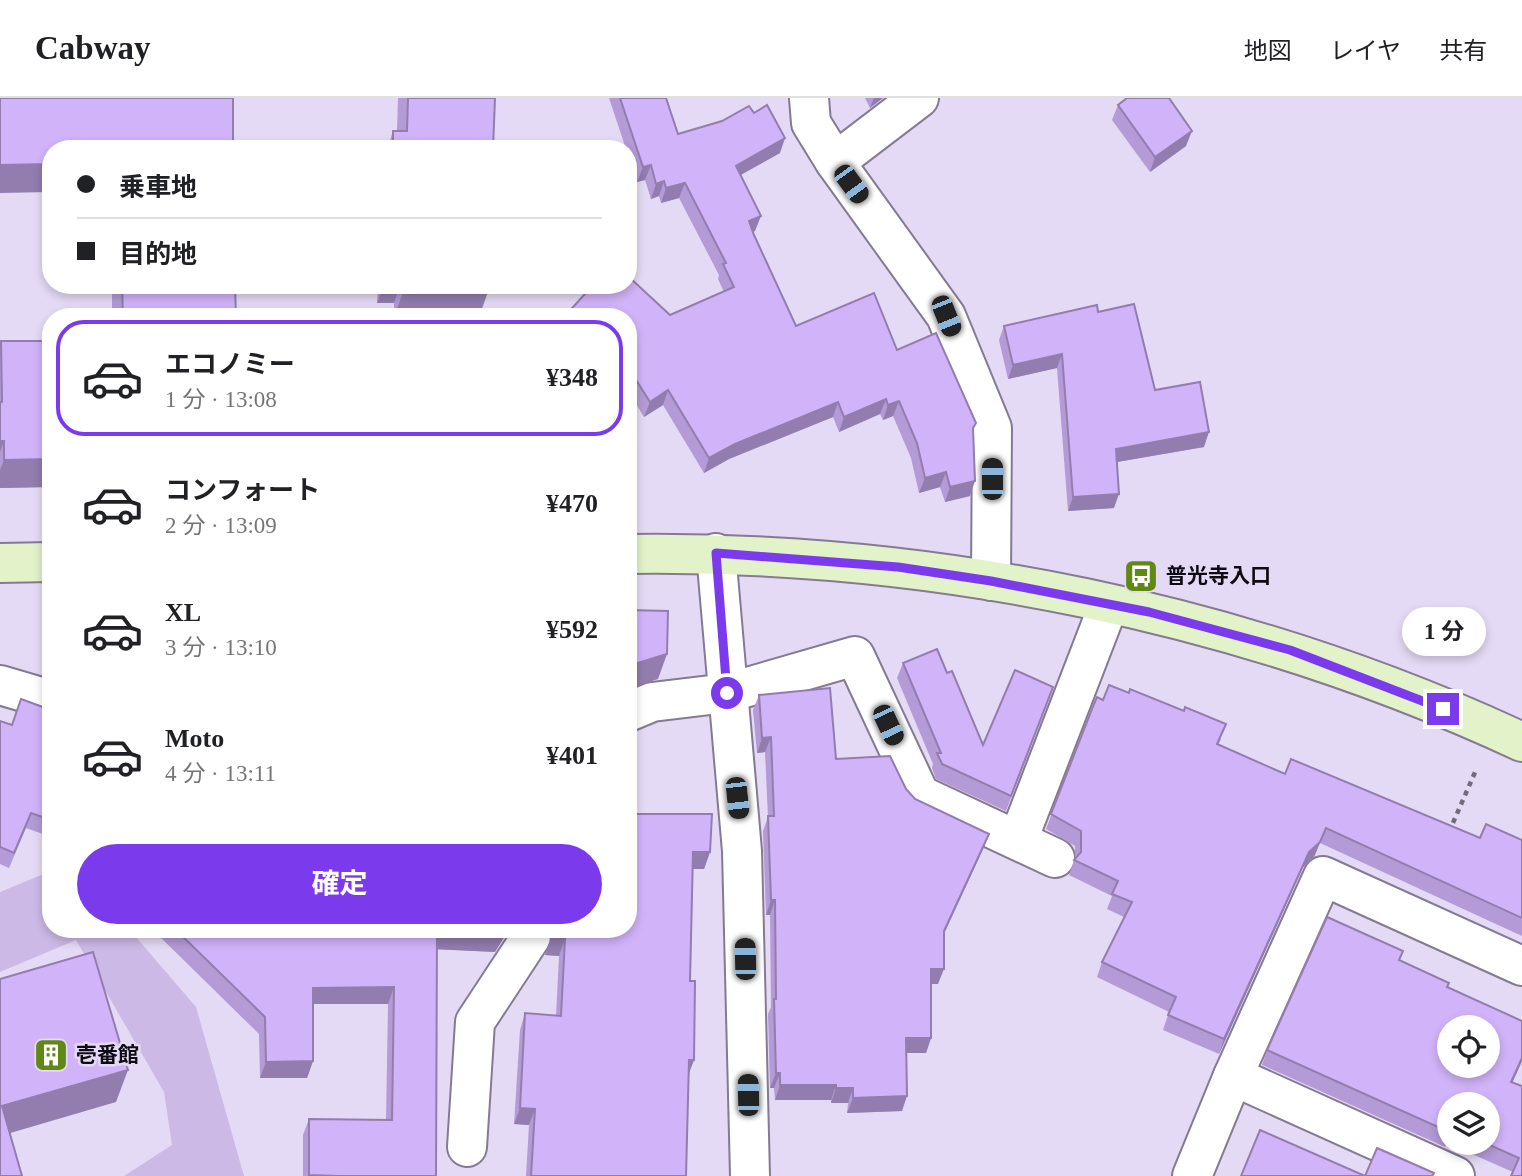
<!DOCTYPE html>
<html lang="ja">
<head>
<meta charset="utf-8">
<style>
  :root { --surface:#fff; --page:#f2f2f2; --text:#202124; --muted:#757577; --line:#e0e0e0; --accent:#7c3aed }
  body { margin:0; font-family:"Times New Roman","Noto Sans JP",serif; background:var(--page); color:var(--text); height:100vh; display:flex; flex-direction:column; font-size:26px; white-space:nowrap }
  * { box-sizing:border-box; margin:0 }
  p { font-size:23px; color:var(--muted) }
  .icon { flex:none; width:38px; height:38px; fill:none; stroke:currentColor; stroke-width:2; stroke-linecap:round; stroke-linejoin:round }
  .map { position:relative; flex:1; overflow:hidden }
  .details { position:absolute; left:42px; top:210px; width:595px; height:630px; display:flex; flex-direction:column; background:var(--surface); border-radius:28px; box-shadow:0 4px 10px #0003 }
  .details>* { flex:none }
  .banner { position:absolute; left:42px; top:42px; width:595px; height:154px; border-radius:28px; box-shadow:0 4px 10px #0003; display:grid; align-content:center; height:154px; padding:0 35px; background:var(--surface) }
  .fabs { position:absolute; left:1437px; top:917px; display:grid; gap:14px }
  .fabs a { display:grid; place-items:center; width:63px; height:63px; border-radius:50%; background:var(--surface); box-shadow:0 4px 10px #0003; font-size:35px }
  .end { position:absolute; width:32px; height:32px; margin:-16px; border:9px solid #7c3aed; background:#fff; box-shadow:0 0 0 4px #fff }
  .from { border-radius:50% }
  .bubble { position:absolute; height:49px; border-radius:24px; background:var(--surface); box-shadow:0 4px 10px #0003; font-size:23px; font-weight:700; line-height:49px; text-align:center }
  .car { position:absolute; width:21px; height:42px; margin:-21px -10px; border-radius:9px; box-shadow:0 0 5px 2px #0007; background:linear-gradient(#222 24%,#8ab4d8 0 40%,#222 0 76%,#8ab4d8 0 86%,#222 0) }
  .banner b { display:flex; align-items:center; gap:24px; height:66px; font-size:26px }
  .banner b+b { border-top:2px solid var(--line) }
  .banner i { width:18px; height:18px; background:var(--text) }
  ul { padding:12px 0 0; list-style:none }
  li { display:flex; align-items:center; gap:21px; height:116px; margin:0 14px 10px; padding:0 21px; border:4px solid transparent; border-radius:28px }
  li div { flex:1 }
  li b { display:block; font-size:26px }
  li em { font-style:normal; font-weight:700 }
  li.current { border-color:var(--accent) }
  li>.icon { width:63px; height:63px; stroke-width:1.5 }
  .action { display:flex; gap:14px; margin-top:auto; padding:14px 35px }
  .action a { flex:1; height:80px; border-radius:42px; background:var(--accent); color:#fff; font-size:28px; font-weight:700; line-height:80px; text-align:center }
  header { display:flex; align-items:center; gap:42px; box-sizing:border-box; height:98px; padding:0 35px; background:var(--surface); border-bottom:2px solid var(--line) }
  header strong { font-size:33px }
  nav { display:flex; gap:38px; margin-inline-start:auto; font-size:24px }
  .map>svg:first-child { display:block }
  .green { fill:#ccb9e6 }
  .lines { fill:none; stroke-linecap:round; stroke-linejoin:round }
  .street-casing { stroke:#847a92; stroke-width:42 }
  .secondary-casing { stroke:#847a92; stroke-width:42 }
  .path { stroke:#716a7b; stroke-width:4.5; stroke-dasharray:5 5; stroke-linecap:butt }
  .street { stroke:#fff; stroke-width:38 }
  .secondary { stroke:#e2f2c9; stroke-width:38 }
  .wall { fill:#b49ad6; fill-rule:evenodd }
  .shaded-wall { fill:#927dae }
  .building { fill:#d1b3f9; stroke:#927dae; stroke-width:2; fill-rule:evenodd }
  .route { stroke:#7c3aed; stroke-width:9 }
  .labels { text-anchor:middle; dominant-baseline:central; stroke-width:5; stroke-linejoin:round; paint-order:stroke }
  .poi-label { font-size:21px; font-weight:bold; fill:#0f0b14; stroke:#e5daf5; text-anchor:start }
</style>
</head>
<body>
<header>
<strong>Cabway</strong>
<nav><a>地図</a><a>レイヤ</a><a>共有</a></nav>
</header>
<div class="map">
<svg width="1522" height="1078" viewBox="0 0 1522 1078">
  <rect width="100%" height="100%" fill="#e5daf5"/>
  <path class="green" d="M 51,773 L 51,831 L 129,831 L 196,909 L 244,1078 L 124,1078 L 172,1047 L 164,994 L 76,842 L 0,874 L 0,794 Z"/>
  <g class="lines">
    <g class="street-casing">
      <g id="street">
        <path d="M 809,0 L 811,25 L 835,64 L 946,218 L 992,330 L 991,483"/>
        <path d="M 835,64 L 919,0"/>
        <path d="M 716,455 L 742,753 L 750,1078"/>
        <path d="M 0,587 L 51,602"/>
        <path d="M 628,614 L 652,604 L 727,595 L 855,558 L 920,697 L 1055,760"/>
        <path d="M 1018,742 L 1109,506"/>
        <path d="M 1233,978 L 1455,1078"/>
        <path d="M 467,1049 L 475,924 L 531,839 L 529,831"/>
        <path d="M 1192,1078 L 1233,978 L 1323,778 L 1522,868"/>
      </g>
    </g>
    <g class="secondary-casing">
      <g id="secondary">
        <path d="M 628,456 C 934,452 1244,515 1522,644"/>
        <path d="M 0,465 L 51,464"/>
      </g>
    </g>
    <path class="path" d="M 1449,734 L 1476,672"/>
    <use href="#street" class="street"/>
    <use href="#secondary" class="secondary"/>
  </g>
  <g class="wall">
    <path d="M 398,0 L 495,0 L 493,51 L 387,51 L 393,33 L 397,33 Z"/>
    <path d="M 609,0 L 666,0 L 678,36 L 780,55 L 740,77 L 755,133 L 753,134 L 796,228 L 897,252 L 973,333 L 970,398 L 945,404 L 940,389 L 919,395 L 911,360 L 893,318 L 883,322 L 880,316 L 839,334 L 833,319 L 729,361 L 704,375 L 663,307 L 644,319 L 628,293 L 628,219 L 670,217 L 724,194 L 718,181 L 719,177 L 679,100 L 661,105 L 659,98 L 651,101 L 645,82 L 637,84 L 628,57 L 628,51 L 626,51 Z"/>
    <path d="M 865,0 L 883,0 L 870,10 Z"/>
    <path d="M 1118,7 L 1186,48 L 1150,74 L 1112,22 Z"/>
    <path d="M 112,187 L 235,187 L 236,219 L 112,219 Z"/>
    <path d="M 378,187 L 489,187 L 479,219 L 394,219 L 394,205 L 377,205 Z"/>
    <path d="M 1098,214 L 1155,292 L 1204,349 L 1117,364 L 1114,410 L 1068,413 L 1057,270 L 1008,281 L 999,242 L 1004,228 Z"/>
    <path d="M 1,243 L 51,243 L 50,389 L 0,390 L 0,246 Z"/>
    <path d="M 903,565 L 947,575 L 983,647 L 1053,589 L 1006,713 L 936,681 L 932,670 L 933,666 L 897,580 Z"/>
    <path d="M 759,597 L 836,661 L 906,691 L 915,701 L 989,736 L 983,751 L 944,836 L 938,886 L 931,886 L 931,940 L 926,955 L 906,955 L 902,1013 L 847,1015 L 848,1005 L 831,1005 L 831,1002 L 775,1002 L 774,990 L 770,990 L 768,916 L 771,909 L 770,817 L 766,817 L 763,733 L 768,719 L 765,654 L 757,655 L 753,612 Z"/>
    <path d="M 1103,602 L 1221,641 L 1218,647 L 1285,676 L 1480,740 L 1522,742 L 1522,838 L 1320,745 L 1314,759 L 1303,769 L 1219,956 L 1163,932 L 1169,914 L 1097,879 L 1102,864 L 1124,819 L 1107,811 L 1112,798 L 1069,777 L 1075,760 L 1075,748 L 1046,731 L 1094,606 Z"/>
    <path d="M 51,612 L 51,739 L 26,730 L 9,770 L 0,766 L 0,623 L 12,627 Z"/>
    <path d="M 710,754 L 704,771 L 693,771 L 690,883 L 694,962 L 688,976 L 686,1078 L 526,1078 L 529,1027 L 514,1026 L 520,932 L 525,915 L 556,918 L 559,858 L 545,857 L 552,839 L 551,831 L 628,831 Z"/>
    <path d="M 152,831 L 509,831 L 495,854 L 437,851 L 436,1078 L 303,1078 L 303,1037 L 309,1021 L 386,1022 L 388,906 L 313,906 L 313,963 L 307,980 L 260,980 L 259,936 Z"/>
    <path d="M 1400,862 L 1447,889 L 1522,963 L 1512,984 L 1522,1078 L 1447,1045 L 1445,1049 L 1262,967 L 1267,952 ZM 1449,1006 L 1488,1045 L 1449,1045 Z"/>
  </g>
  <g class="shaded-wall">
    <path d="M 874,0 L 883,0 L 870,10 Z"/>
    <path d="M 1192,33 L 1186,48 L 1150,74 L 1155,59 Z"/>
    <path d="M 785,40 L 780,55 L 730,83 L 736,68 Z"/>
    <path d="M 51,66 L 51,94 L 0,95 L 0,67 Z"/>
    <path d="M 651,67 L 645,82 L 637,84 L 643,69 Z"/>
    <path d="M 664,83 L 659,98 L 651,101 L 656,86 Z"/>
    <path d="M 685,85 L 679,100 L 661,105 L 666,90 Z"/>
    <path d="M 761,118 L 755,133 L 744,138 L 749,123 Z"/>
    <path d="M 384,187 L 400,187 L 394,205 L 377,205 Z"/>
    <path d="M 405,189 L 489,191 L 479,219 L 394,219 Z"/>
    <path d="M 1062,256 L 1057,270 L 1008,281 L 1013,267 Z"/>
    <path d="M 668,292 L 663,307 L 644,319 L 650,304 Z"/>
    <path d="M 886,301 L 880,316 L 839,334 L 844,319 Z"/>
    <path d="M 899,303 L 893,318 L 883,322 L 888,307 Z"/>
    <path d="M 838,304 L 833,319 L 729,361 L 704,375 L 709,360 L 735,346 Z"/>
    <path d="M 1209,334 L 1204,349 L 1111,365 L 1116,351 Z"/>
    <path d="M 0,343 L 4,343 L 0,354 Z"/>
    <path d="M 51,361 L 50,389 L 0,390 L 0,372 L 4,362 Z"/>
    <path d="M 946,374 L 940,389 L 919,395 L 925,380 Z"/>
    <path d="M 975,383 L 970,398 L 945,404 L 950,389 Z"/>
    <path d="M 1119,396 L 1114,410 L 1068,413 L 1073,399 Z"/>
    <path d="M 667,556 L 658,581 L 628,591 L 628,568 Z"/>
    <path d="M 771,639 L 765,654 L 757,655 L 762,640 Z"/>
    <path d="M 1326,730 L 1314,759 L 1303,769 L 1219,956 L 1224,941 L 1309,754 Z"/>
    <path d="M 989,736 L 983,751 L 938,848 L 944,833 Z"/>
    <path d="M 693,754 L 710,754 L 704,771 L 687,771 Z"/>
    <path d="M 771,802 L 775,802 L 770,817 L 766,817 Z"/>
    <path d="M 509,831 L 495,854 L 431,851 L 437,834 Z"/>
    <path d="M 551,840 L 565,841 L 559,858 L 545,857 Z"/>
    <path d="M 931,871 L 944,871 L 938,886 L 925,886 Z"/>
    <path d="M 394,889 L 388,906 L 307,906 L 313,890 Z"/>
    <path d="M 906,940 L 931,940 L 926,955 L 901,955 Z"/>
    <path d="M 1522,960 L 1522,963 L 1506,999 L 1511,984 Z"/>
    <path d="M 689,962 L 694,962 L 688,978 Z"/>
    <path d="M 313,963 L 307,980 L 260,980 L 266,964 Z"/>
    <path d="M 128,972 L 116,1004 L 0,1038 L 2,1008 Z"/>
    <path d="M 776,975 L 780,975 L 774,990 L 770,990 Z"/>
    <path d="M 780,987 L 836,987 L 831,1002 L 775,1002 Z"/>
    <path d="M 836,990 L 853,990 L 848,1005 L 831,1005 Z"/>
    <path d="M 907,998 L 902,1013 L 847,1015 L 853,1000 Z"/>
    <path d="M 520,1010 L 535,1011 L 529,1027 L 514,1026 Z"/>
  </g>
  <g class="building">
    <path d="M 0,0 L 233,0 L 233,51 L 51,51 L 51,66 L 0,67 Z"/>
    <path d="M 408,0 L 495,0 L 493,51 L 393,51 L 393,33 L 407,33 Z"/>
    <path d="M 620,0 L 666,0 L 678,36 L 722,23 L 749,8 L 754,15 L 767,7 L 785,40 L 736,68 L 761,118 L 749,123 L 754,137 L 796,228 L 874,195 L 897,252 L 936,235 L 976,325 L 973,330 L 975,383 L 950,389 L 946,374 L 925,380 L 917,345 L 899,303 L 888,307 L 886,301 L 844,319 L 838,304 L 735,346 L 709,360 L 668,292 L 650,304 L 628,269 L 628,219 L 564,219 L 593,187 L 628,187 L 628,178 L 670,217 L 734,189 L 723,166 L 726,165 L 685,85 L 666,90 L 664,83 L 656,86 L 651,67 L 643,69 Z"/>
    <path d="M 1127,0 L 1169,0 L 1192,33 L 1155,59 L 1118,7 Z"/>
    <path d="M 122,187 L 235,187 L 236,219 L 123,219 Z"/>
    <path d="M 405,187 L 489,187 L 489,191 L 405,189 Z"/>
    <path d="M 1134,206 L 1155,292 L 1200,284 L 1209,334 L 1116,351 L 1119,396 L 1073,399 L 1062,256 L 1013,267 L 1004,228 L 1097,207 L 1098,214 Z"/>
    <path d="M 1,243 L 51,243 L 51,361 L 4,362 L 4,343 L 0,343 L 0,304 L 2,304 Z"/>
    <path d="M 628,512 L 668,513 L 667,556 L 628,568 Z"/>
    <path d="M 937,551 L 947,575 L 952,573 L 983,647 L 1015,572 L 1053,589 L 1011,698 L 942,666 L 937,655 L 941,655 L 903,565 Z"/>
    <path d="M 1109,587 L 1129,595 L 1130,591 L 1184,613 L 1185,609 L 1226,626 L 1217,646 L 1285,676 L 1291,661 L 1480,740 L 1486,726 L 1522,742 L 1522,820 L 1326,730 L 1320,744 L 1309,754 L 1224,941 L 1168,917 L 1176,899 L 1102,864 L 1132,804 L 1112,796 L 1118,783 L 1074,762 L 1081,754 L 1081,733 L 1051,716 L 1094,606 L 1097,599 L 1103,602 Z"/>
    <path d="M 830,590 L 836,661 L 890,658 L 906,691 L 915,701 L 989,736 L 944,833 L 944,871 L 931,871 L 931,940 L 906,940 L 907,998 L 853,1000 L 853,990 L 836,990 L 836,987 L 780,987 L 780,975 L 776,975 L 774,901 L 776,901 L 775,802 L 771,802 L 768,718 L 774,718 L 771,639 L 762,640 L 759,597 Z"/>
    <path d="M 21,601 L 51,612 L 51,722 L 31,715 L 14,755 L 0,749 L 0,623 L 12,627 Z"/>
    <path d="M 628,716 L 712,716 L 710,754 L 693,754 L 690,883 L 695,883 L 694,962 L 689,962 L 686,1078 L 531,1078 L 535,1011 L 520,1010 L 525,915 L 561,918 L 565,841 L 551,840 L 556,831 L 628,831 Z"/>
    <path d="M 1327,819 L 1403,853 L 1399,862 L 1449,885 L 1447,889 L 1522,923 L 1522,960 L 1511,984 L 1522,988 L 1522,1078 L 1511,1078 L 1519,1060 L 1485,1045 L 1488,1045 L 1488,1006 L 1449,1006 L 1449,1034 L 1267,952 ZM 1449,929 L 1488,929 L 1488,968 L 1449,968 Z"/>
    <path d="M 175,831 L 505,831 L 501,838 L 437,834 L 436,1078 L 338,1078 L 309,1077 L 309,1021 L 392,1022 L 394,889 L 313,890 L 313,963 L 266,964 L 265,919 Z"/>
    <path d="M 93,854 L 128,972 L 2,1008 L 22,1078 L 0,1078 L 0,881 Z"/>
    <path d="M 1260,1032 L 1365,1078 L 1241,1078 Z"/>
    <path d="M 1377,1050 L 1434,1075 L 1432,1078 L 1365,1078 Z"/>
  </g>
  <g class="lines">
    <path class="route" d="M 727,595 L 716,455 L 898,469 L 991,483 L 1149,514 L 1290,552 L 1443,611"/>
  </g>
  <defs>
    <g id="bus-square" transform="scale(1.75)"><rect x="-9" y="-9" width="18" height="18" rx="4" fill="#5f8814" stroke="#e5daf5"/><path d="M-5-6H5V4H4V6H2V4H-2V6H-4V4H-5ZM-3.5-4V0h7V-4ZM-3.5 1.2v1.5H-2V1.2ZM2 1.2v1.5H3.5V1.2Z" fill="#fff"/></g>
    <g id="building-square" transform="scale(1.75)"><rect x="-9" y="-9" width="18" height="18" rx="4" fill="#5f8814" stroke="#e5daf5"/><path d="M-4-6H4V6H1V3H-1V6H-4ZM-2.5-4.3h1.7v1.8h-1.7ZM.8-4.3h1.7v1.8H.8ZM-2.5-1h1.7V.8h-1.7ZM.8-1h1.7V.8H.8Z" fill="#fff"/></g>
  </defs>
  <g fill-rule="evenodd">
    <use href="#bus-square" x="1141" y="478"/>
    <use href="#building-square" x="51" y="957"/>
  </g>
  <g class="labels">
    <g class="poi-label">
      <text x="1166" y="478">普光寺入口</text>
      <text x="76" y="957">壱番館</text>
    </g>
  </g>
</svg>
<div class="fabs">
<a><svg class="icon" aria-label="locate" viewBox="0 0 24 24"><circle cx="12" cy="12" r="6"/><path d="M12 2v4M12 18v4M2 12h4M18 12h4"/></svg></a>
<a><svg class="icon" aria-label="layers" viewBox="0 0 24 24"><path d="M12 4l9 5-9 5-9-5zM3 14l9 5 9-5"/></svg></a>
</div>
<i class="end from" style="left:727px;top:595px"></i>
<i class="end" style="left:1443px;top:611px"></i>
<div class="bubble" style="left:1402px;top:509px;width:84px">1 分</div>
<i class="car" style="left:851px;top:86px;rotate:144deg"></i>
<i class="car" style="left:946px;top:218px;rotate:158deg"></i>
<i class="car" style="left:992px;top:381px;rotate:0deg"></i>
<i class="car" style="left:888px;top:627px;rotate:155deg"></i>
<i class="car" style="left:737px;top:700px;rotate:174deg"></i>
<i class="car" style="left:745px;top:861px;rotate:359deg"></i>
<i class="car" style="left:748px;top:997px;rotate:359deg"></i>
<div class="banner">
<b><i class="from"></i>乗車地</b>
<b><i></i>目的地</b>
</div>
<section class="details">
<ul>
<li class="current"><svg class="icon" aria-label="car" viewBox="0 0 24 24"><path d="M5 17H2v-5l4-1 3-4h7l3 4 3 1v5h-3M9 17h6M6 11h13"/><circle cx="7" cy="17" r="2"/><circle cx="17" cy="17" r="2"/></svg><div><b>エコノミー</b><p>1 分 · 13:08</p></div><em>¥348</em></li>
<li><svg class="icon" aria-label="car" viewBox="0 0 24 24"><path d="M5 17H2v-5l4-1 3-4h7l3 4 3 1v5h-3M9 17h6M6 11h13"/><circle cx="7" cy="17" r="2"/><circle cx="17" cy="17" r="2"/></svg><div><b>コンフォート</b><p>2 分 · 13:09</p></div><em>¥470</em></li>
<li><svg class="icon" aria-label="car" viewBox="0 0 24 24"><path d="M5 17H2v-5l4-1 3-4h7l3 4 3 1v5h-3M9 17h6M6 11h13"/><circle cx="7" cy="17" r="2"/><circle cx="17" cy="17" r="2"/></svg><div><b>XL</b><p>3 分 · 13:10</p></div><em>¥592</em></li>
<li><svg class="icon" aria-label="car" viewBox="0 0 24 24"><path d="M5 17H2v-5l4-1 3-4h7l3 4 3 1v5h-3M9 17h6M6 11h13"/><circle cx="7" cy="17" r="2"/><circle cx="17" cy="17" r="2"/></svg><div><b>Moto</b><p>4 分 · 13:11</p></div><em>¥401</em></li>
</ul>
<div class="action"><a>確定</a></div>
</section>
</div>
</body>
</html>
